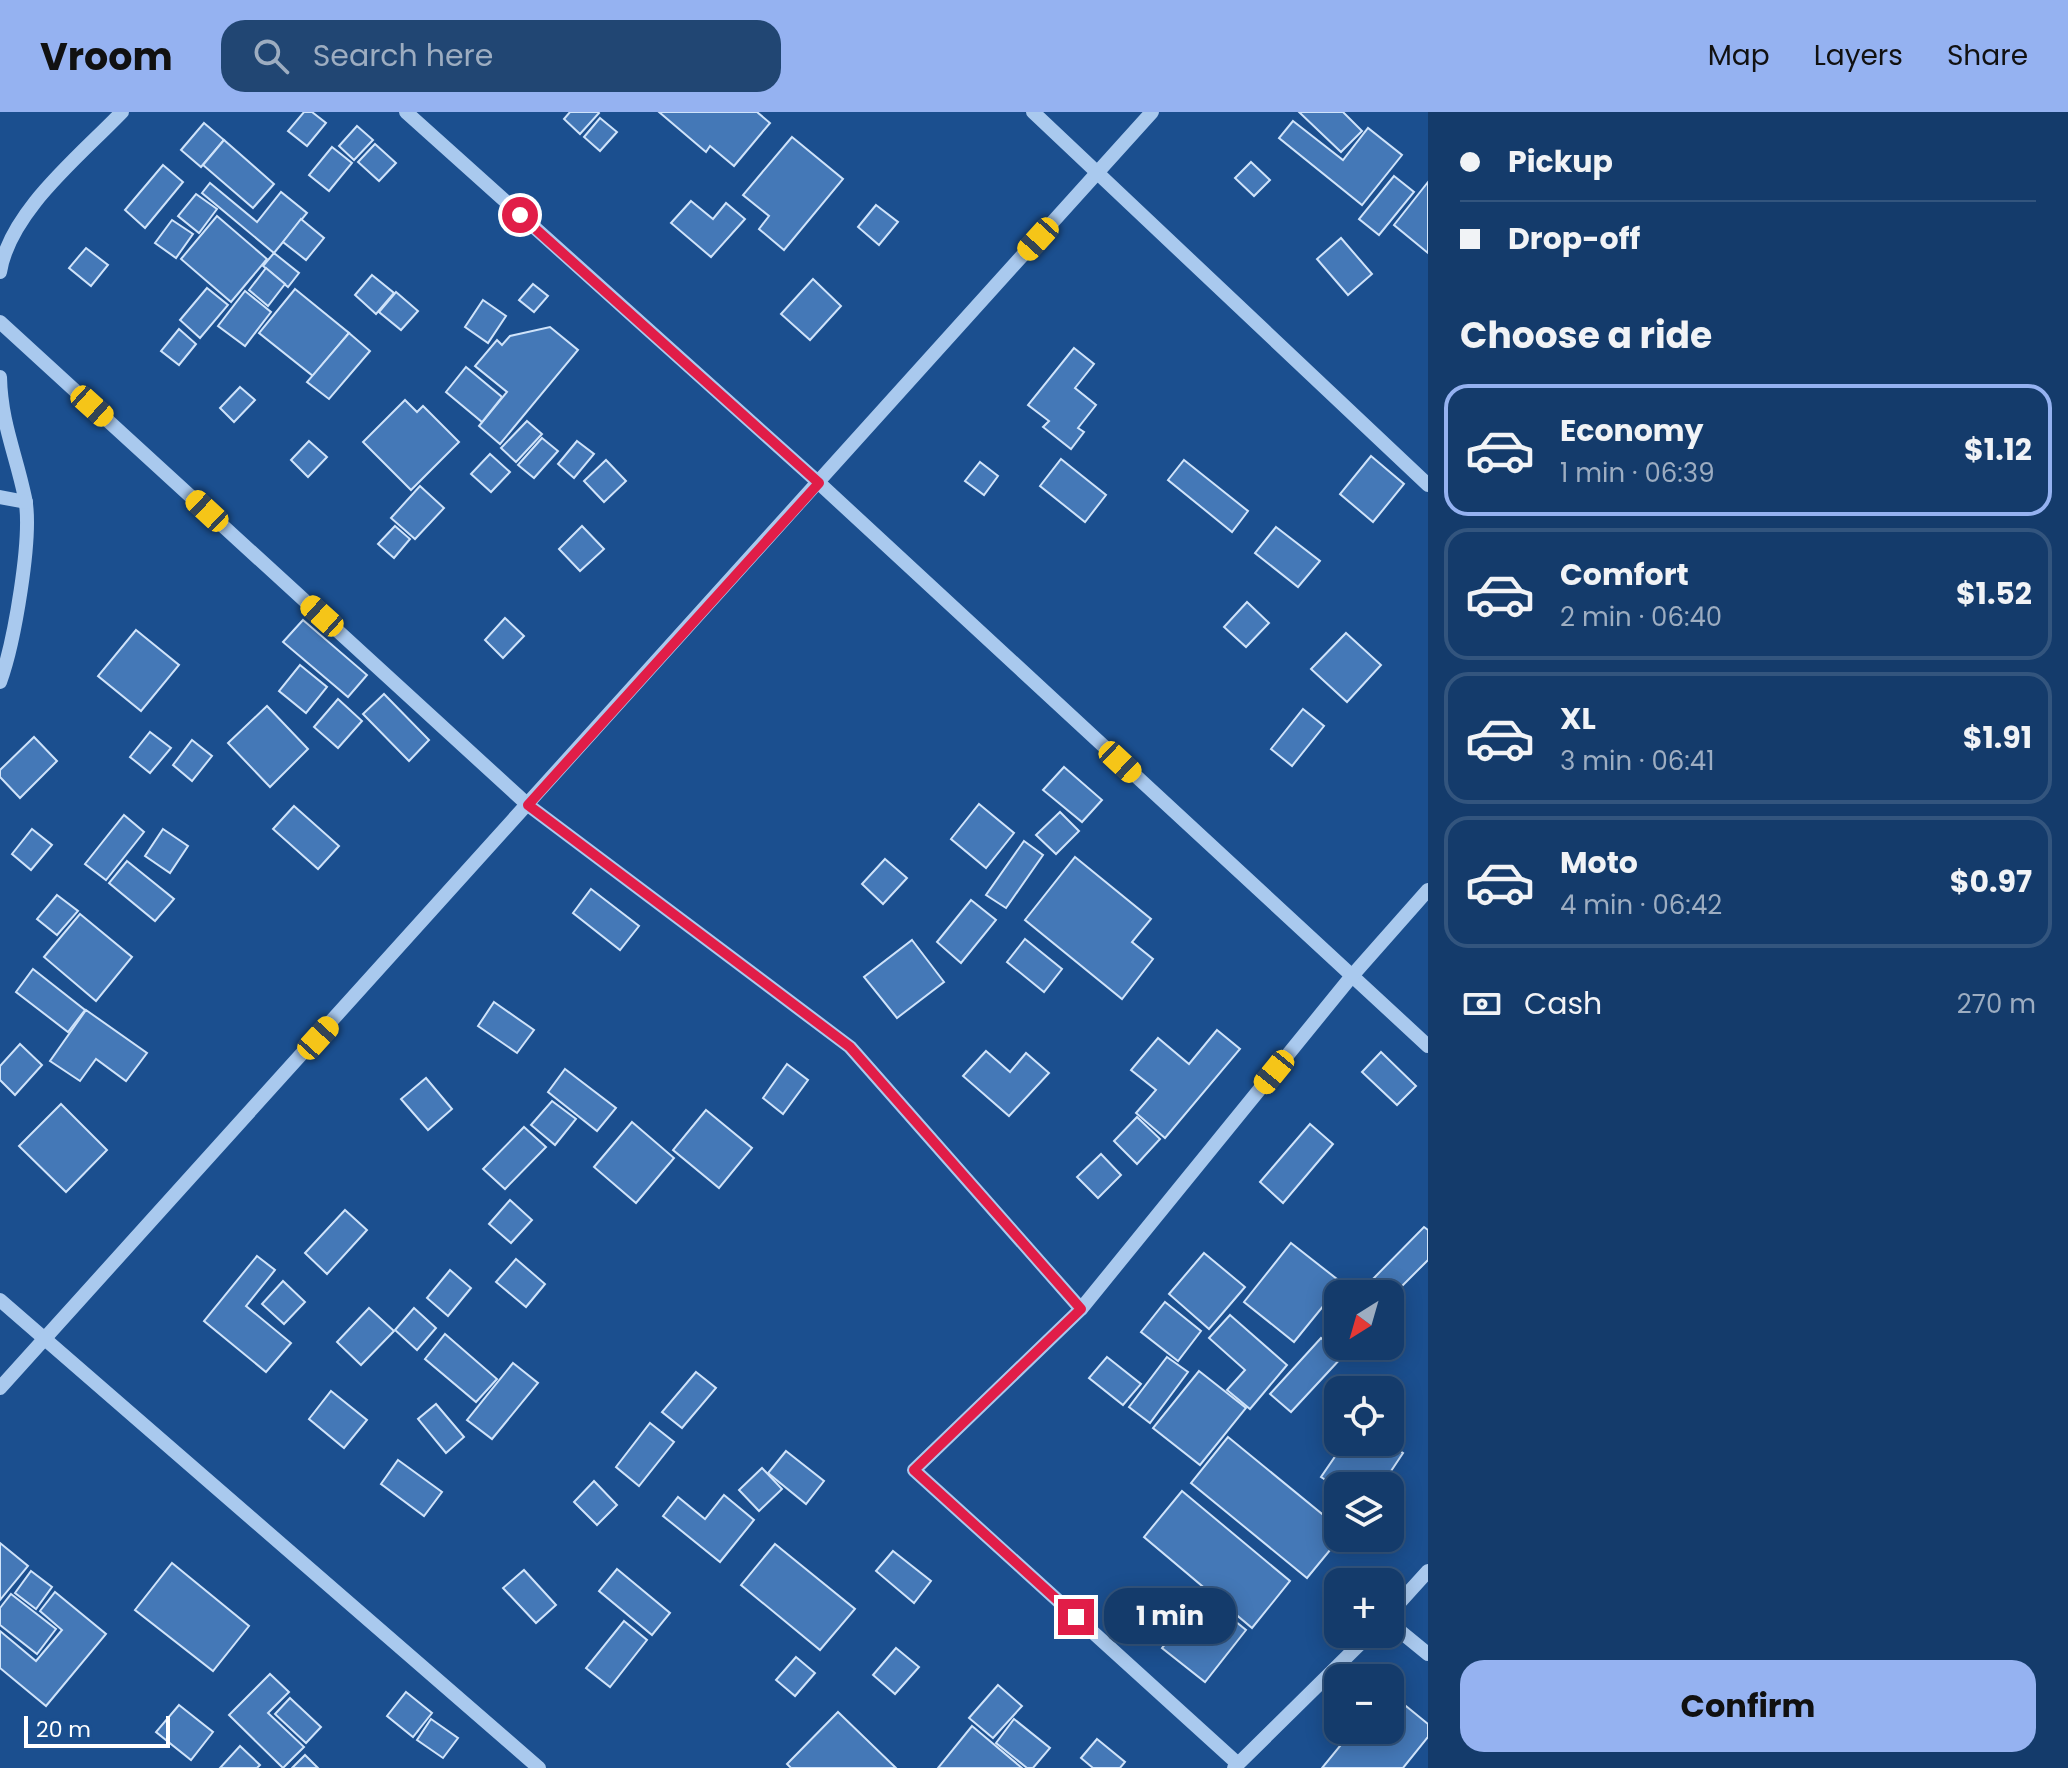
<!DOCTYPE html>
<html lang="en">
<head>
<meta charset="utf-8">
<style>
  :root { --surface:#143b6b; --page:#214673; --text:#f1f3f6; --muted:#9dadc1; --line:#33557e; --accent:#95b2f1 }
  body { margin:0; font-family:Poppins,sans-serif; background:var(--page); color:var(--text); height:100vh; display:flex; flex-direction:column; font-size:30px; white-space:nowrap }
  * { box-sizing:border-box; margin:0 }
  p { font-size:26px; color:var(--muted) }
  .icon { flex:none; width:44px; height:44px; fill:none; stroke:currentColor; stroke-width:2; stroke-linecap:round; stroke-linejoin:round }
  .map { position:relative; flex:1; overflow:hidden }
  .panel { display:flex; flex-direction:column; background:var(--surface); width:640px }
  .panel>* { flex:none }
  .top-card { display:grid; align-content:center; height:176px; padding:0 32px; background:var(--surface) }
  .needle { width:52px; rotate:217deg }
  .buttons { position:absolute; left:1324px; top:1168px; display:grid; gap:16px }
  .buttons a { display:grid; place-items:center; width:80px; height:80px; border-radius:16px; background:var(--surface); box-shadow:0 4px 20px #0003,0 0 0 2px var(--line); font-size:40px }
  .scale { position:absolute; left:24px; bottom:20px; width:146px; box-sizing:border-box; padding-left:8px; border:4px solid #fff; border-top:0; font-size:22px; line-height:28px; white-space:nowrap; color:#fff; -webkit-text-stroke:6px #1b4f8f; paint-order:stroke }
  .end { position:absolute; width:36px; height:36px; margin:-18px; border:10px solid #e11d48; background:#fff; box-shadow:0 0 0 4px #fff }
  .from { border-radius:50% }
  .bubble { position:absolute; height:56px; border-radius:24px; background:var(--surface); box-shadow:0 4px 20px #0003,0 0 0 2px var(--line); font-size:26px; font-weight:700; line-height:56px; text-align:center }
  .car { position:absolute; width:24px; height:48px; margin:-24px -12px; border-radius:10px; box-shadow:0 0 6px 2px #0007; background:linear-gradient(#f5c518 24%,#345 0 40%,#f5c518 0 76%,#345 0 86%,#f5c518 0) }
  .top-card b { display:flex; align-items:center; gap:28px; height:76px; font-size:30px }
  .top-card b+b { border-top:2px solid var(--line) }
  .top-card i { width:20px; height:20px; background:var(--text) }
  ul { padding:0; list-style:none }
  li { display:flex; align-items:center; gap:24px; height:132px; margin:0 16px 12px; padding:0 16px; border:4px solid var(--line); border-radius:24px }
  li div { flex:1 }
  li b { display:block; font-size:30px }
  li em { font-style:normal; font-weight:700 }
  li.on { border-color:var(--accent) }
  li>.icon { width:72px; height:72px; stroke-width:1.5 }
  h2 { padding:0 32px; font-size:36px; line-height:96px }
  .pay { display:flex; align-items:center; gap:20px; height:88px; padding:0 32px; font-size:30px }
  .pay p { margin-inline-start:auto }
  .cta { display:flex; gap:16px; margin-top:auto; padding:16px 32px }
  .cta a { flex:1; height:92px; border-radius:24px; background:var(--accent); color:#111; font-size:32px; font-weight:700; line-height:92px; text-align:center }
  header { display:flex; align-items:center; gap:48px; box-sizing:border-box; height:112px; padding:0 40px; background:var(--accent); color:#111 }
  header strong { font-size:38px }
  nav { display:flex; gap:44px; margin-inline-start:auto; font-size:28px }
  .search { width:560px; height:72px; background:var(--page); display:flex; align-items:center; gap:20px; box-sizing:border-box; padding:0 28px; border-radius:24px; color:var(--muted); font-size:30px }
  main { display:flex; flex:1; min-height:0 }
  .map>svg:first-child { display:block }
  .building { fill:#4478b7; stroke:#cfe3fa; stroke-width:2 }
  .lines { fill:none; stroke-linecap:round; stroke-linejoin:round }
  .minor { stroke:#a9c9ee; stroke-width:14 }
  .route { stroke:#e11d48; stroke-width:10 }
</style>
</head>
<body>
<header>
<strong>Vroom</strong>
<div class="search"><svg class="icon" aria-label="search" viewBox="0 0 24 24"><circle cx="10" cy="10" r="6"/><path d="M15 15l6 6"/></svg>Search here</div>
<nav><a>Map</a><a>Layers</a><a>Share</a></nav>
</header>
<main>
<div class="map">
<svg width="1428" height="1656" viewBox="0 0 1428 1656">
  <rect width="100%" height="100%" fill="#1b4f8f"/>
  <g class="building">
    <path d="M 304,0 L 312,0 L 326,11 L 307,34 L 288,19 Z"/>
    <path d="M 570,0 L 598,0 L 599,1 L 580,22 L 564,7 Z"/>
    <path d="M 659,0 L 757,0 L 770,11 L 734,54 L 710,34 L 706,40 Z"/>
    <path d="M 1299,0 L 1343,0 L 1362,19 L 1341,40 Z"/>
    <path d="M 600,6 L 617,20 L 600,39 L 584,25 Z"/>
    <path d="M 1293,9 L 1343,48 L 1368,16 L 1402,43 L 1362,93 L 1279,26 Z"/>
    <path d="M 204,11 L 224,28 L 201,55 L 181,38 Z"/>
    <path d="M 357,14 L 373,28 L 354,48 L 339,34 Z"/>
    <path d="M 792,25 L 843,67 L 784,138 L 759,117 L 769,104 L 743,83 Z"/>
    <path d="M 224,28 L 274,72 L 253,96 L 203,53 Z"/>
    <path d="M 375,32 L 396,51 L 379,69 L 358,50 Z"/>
    <path d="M 332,35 L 352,51 L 329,79 L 309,63 Z"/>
    <path d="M 1251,50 L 1270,68 L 1254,84 L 1235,66 Z"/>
    <path d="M 163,53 L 183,70 L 145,116 L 125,98 Z"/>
    <path d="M 1394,64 L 1414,80 L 1379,123 L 1359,107 Z"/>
    <path d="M 1428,70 L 1428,141 L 1394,113 Z"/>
    <path d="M 210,71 L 257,110 L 281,80 L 307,101 L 274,141 L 202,81 Z"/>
    <path d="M 196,82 L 217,97 L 199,121 L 178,104 Z"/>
    <path d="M 691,89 L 713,107 L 726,91 L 745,107 L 711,145 L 671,111 Z"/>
    <path d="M 876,93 L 898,110 L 879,133 L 858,115 Z"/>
    <path d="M 217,104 L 267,147 L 231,190 L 181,147 Z"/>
    <path d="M 301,107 L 324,126 L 306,148 L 283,130 Z"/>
    <path d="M 172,108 L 193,122 L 176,146 L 155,131 Z"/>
    <path d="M 1341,126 L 1372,162 L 1348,183 L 1317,147 Z"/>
    <path d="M 86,136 L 108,153 L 91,174 L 69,156 Z"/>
    <path d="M 274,141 L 299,161 L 288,175 L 263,154 Z"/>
    <path d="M 266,156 L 285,172 L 268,194 L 249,178 Z"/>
    <path d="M 372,163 L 394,181 L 376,202 L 355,183 Z"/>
    <path d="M 813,167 L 841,194 L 810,228 L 781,202 Z"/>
    <path d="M 533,172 L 548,184 L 534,200 L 519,188 Z"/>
    <path d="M 207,176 L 228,193 L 200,226 L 180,208 Z"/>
    <path d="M 295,177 L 349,221 L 313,264 L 259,221 Z"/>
    <path d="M 245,179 L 271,200 L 245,234 L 218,214 Z"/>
    <path d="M 396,180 L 418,199 L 401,218 L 379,200 Z"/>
    <path d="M 483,188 L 506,204 L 488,231 L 465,215 Z"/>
    <path d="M 550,215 L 578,238 L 500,332 L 479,314 L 507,280 L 475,254 L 497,228 L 502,233 L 510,224 Z"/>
    <path d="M 179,217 L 196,232 L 179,253 L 161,239 Z"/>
    <path d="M 349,221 L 370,239 L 329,287 L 307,270 Z"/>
    <path d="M 1074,236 L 1094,252 L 1075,276 L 1096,293 L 1078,316 L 1084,320 L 1071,337 L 1043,315 L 1049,309 L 1028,293 Z"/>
    <path d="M 466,255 L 502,285 L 482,310 L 446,280 Z"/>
    <path d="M 240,275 L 255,288 L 234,310 L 220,296 Z"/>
    <path d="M 405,288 L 417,300 L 423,294 L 459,330 L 411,378 L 363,330 Z"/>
    <path d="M 527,309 L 542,322 L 516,350 L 501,336 Z"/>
    <path d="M 542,326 L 558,339 L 534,366 L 518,353 Z"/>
    <path d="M 309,329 L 327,345 L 308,365 L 291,348 Z"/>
    <path d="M 577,329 L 594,342 L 574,366 L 558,352 Z"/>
    <path d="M 490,342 L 510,360 L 491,380 L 471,362 Z"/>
    <path d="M 1371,344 L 1404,372 L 1373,410 L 1340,382 Z"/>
    <path d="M 1061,347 L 1106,383 L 1085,410 L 1040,374 Z"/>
    <path d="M 606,348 L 626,369 L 604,390 L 584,369 Z"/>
    <path d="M 1184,348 L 1248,399 L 1232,420 L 1168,368 Z"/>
    <path d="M 980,350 L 998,364 L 984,383 L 965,369 Z"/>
    <path d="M 420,374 L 444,396 L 415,427 L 391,406 Z"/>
    <path d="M 395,414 L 410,427 L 394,446 L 378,432 Z"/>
    <path d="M 582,414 L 604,437 L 580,459 L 559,437 Z"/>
    <path d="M 1276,415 L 1320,449 L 1298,475 L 1255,441 Z"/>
    <path d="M 1247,490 L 1269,511 L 1246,535 L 1224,515 Z"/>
    <path d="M 505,506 L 524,524 L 503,546 L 485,528 Z"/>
    <path d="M 303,508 L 367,563 L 348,585 L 283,530 Z"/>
    <path d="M 136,518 L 179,553 L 141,599 L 98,564 Z"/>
    <path d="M 1346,521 L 1381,553 L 1347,590 L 1311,557 Z"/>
    <path d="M 300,553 L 327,575 L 306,601 L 279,579 Z"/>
    <path d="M 384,582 L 429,628 L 409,649 L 363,602 Z"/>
    <path d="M 338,587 L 362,609 L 338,636 L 314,615 Z"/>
    <path d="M 267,594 L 308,637 L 270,675 L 228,631 Z"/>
    <path d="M 1303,597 L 1324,614 L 1292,654 L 1271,637 Z"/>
    <path d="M 150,620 L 171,636 L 150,661 L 130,645 Z"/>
    <path d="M 34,625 L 57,649 L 20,686 L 0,665 L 0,658 Z"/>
    <path d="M 192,628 L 212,644 L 192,669 L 173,653 Z"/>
    <path d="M 1064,655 L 1102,688 L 1082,710 L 1043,678 Z"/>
    <path d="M 979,692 L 1014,721 L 986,756 L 951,727 Z"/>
    <path d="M 294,694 L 339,734 L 318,757 L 273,717 Z"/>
    <path d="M 1060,700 L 1079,719 L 1056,742 L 1036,723 Z"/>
    <path d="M 124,703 L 144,720 L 106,768 L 85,752 Z"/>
    <path d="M 32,717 L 52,733 L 31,758 L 12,742 Z"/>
    <path d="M 163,717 L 188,734 L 170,761 L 145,744 Z"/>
    <path d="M 1024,729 L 1043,743 L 1006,796 L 986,783 Z"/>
    <path d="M 1075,745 L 1151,807 L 1132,830 L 1153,847 L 1122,887 L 1025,808 Z"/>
    <path d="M 885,747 L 907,766 L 883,792 L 862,772 Z"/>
    <path d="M 127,749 L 174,787 L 155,809 L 109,771 Z"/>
    <path d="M 591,777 L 639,814 L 620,838 L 573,801 Z"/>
    <path d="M 57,783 L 78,799 L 57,823 L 37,807 Z"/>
    <path d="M 971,788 L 996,808 L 961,851 L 937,830 Z"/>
    <path d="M 80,802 L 132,845 L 96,889 L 44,845 Z"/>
    <path d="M 1025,827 L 1062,857 L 1044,880 L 1007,850 Z"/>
    <path d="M 912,828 L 944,870 L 897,906 L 864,865 Z"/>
    <path d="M 33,857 L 85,898 L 68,920 L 16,880 Z"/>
    <path d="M 494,890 L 534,918 L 517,941 L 478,914 Z"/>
    <path d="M 86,898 L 147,941 L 126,969 L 96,947 L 80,969 L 50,949 Z"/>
    <path d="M 1217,918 L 1240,937 L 1165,1026 L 1136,1001 L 1156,978 L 1131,958 L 1158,926 L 1189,952 Z"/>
    <path d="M 20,932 L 42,953 L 15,983 L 0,968 L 0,954 Z"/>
    <path d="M 986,939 L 1010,960 L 1026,941 L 1049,961 L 1009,1004 L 963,964 Z"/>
    <path d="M 1381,940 L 1416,974 L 1397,993 L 1362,960 Z"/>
    <path d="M 787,952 L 808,968 L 783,1002 L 763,986 Z"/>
    <path d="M 565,957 L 616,996 L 597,1019 L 548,980 Z"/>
    <path d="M 426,966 L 452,997 L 428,1018 L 401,987 Z"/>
    <path d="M 552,989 L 576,1007 L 555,1033 L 531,1013 Z"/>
    <path d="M 61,992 L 107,1038 L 66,1080 L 19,1034 Z"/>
    <path d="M 706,998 L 752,1036 L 719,1076 L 673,1038 Z"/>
    <path d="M 1137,1005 L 1160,1027 L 1137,1052 L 1114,1029 Z"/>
    <path d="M 632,1010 L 674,1046 L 636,1091 L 594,1055 Z"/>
    <path d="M 1310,1012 L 1333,1032 L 1283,1091 L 1260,1070 Z"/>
    <path d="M 524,1015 L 546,1035 L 505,1077 L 483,1057 Z"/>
    <path d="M 1101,1042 L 1121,1063 L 1098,1086 L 1077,1065 Z"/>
    <path d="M 510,1088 L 532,1108 L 511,1131 L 489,1112 Z"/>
    <path d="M 345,1098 L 367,1118 L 327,1162 L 305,1141 Z"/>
    <path d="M 1424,1115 L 1428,1118 L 1428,1148 L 1390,1186 L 1390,1182 L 1378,1182 L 1368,1172 Z"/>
    <path d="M 1291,1131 L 1342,1171 L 1294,1230 L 1244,1190 Z"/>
    <path d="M 1204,1141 L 1245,1175 L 1209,1217 L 1169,1182 Z"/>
    <path d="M 257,1144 L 275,1158 L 246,1194 L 291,1231 L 266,1260 L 204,1209 Z"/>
    <path d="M 516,1147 L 545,1172 L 526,1195 L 496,1170 Z"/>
    <path d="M 450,1158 L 471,1176 L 448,1204 L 427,1186 Z"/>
    <path d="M 283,1169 L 305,1190 L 284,1212 L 262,1192 Z"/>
    <path d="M 1165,1190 L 1201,1219 L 1178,1249 L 1141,1220 Z"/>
    <path d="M 369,1196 L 394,1219 L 361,1253 L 337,1230 Z"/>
    <path d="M 414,1196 L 436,1216 L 417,1238 L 395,1218 Z"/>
    <path d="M 1230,1203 L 1287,1253 L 1250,1297 L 1227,1278 L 1245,1258 L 1209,1226 Z"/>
    <path d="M 445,1222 L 497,1267 L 476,1290 L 425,1247 Z"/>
    <path d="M 1321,1226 L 1342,1245 L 1291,1300 L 1270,1282 Z"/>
    <path d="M 1107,1245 L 1141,1272 L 1123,1293 L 1089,1266 Z"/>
    <path d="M 1167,1245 L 1188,1260 L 1150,1311 L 1129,1295 Z"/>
    <path d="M 513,1251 L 538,1271 L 492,1327 L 467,1308 Z"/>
    <path d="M 1199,1259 L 1246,1296 L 1200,1353 L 1153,1316 Z"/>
    <path d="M 696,1260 L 716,1276 L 682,1316 L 662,1300 Z"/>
    <path d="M 331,1279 L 367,1308 L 344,1336 L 309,1307 Z"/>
    <path d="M 436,1292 L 464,1325 L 446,1341 L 418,1307 Z"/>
    <path d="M 650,1311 L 674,1330 L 639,1374 L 616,1355 Z"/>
    <path d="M 1228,1325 L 1338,1415 L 1340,1426 L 1307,1466 L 1191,1371 Z"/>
    <path d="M 1345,1330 L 1386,1330 L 1403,1341 L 1381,1374 L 1338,1376 L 1321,1365 Z"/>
    <path d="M 786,1339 L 824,1369 L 806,1392 L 768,1361 Z"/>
    <path d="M 398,1348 L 442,1380 L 424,1404 L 381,1372 Z"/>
    <path d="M 762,1356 L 782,1377 L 759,1399 L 739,1378 Z"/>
    <path d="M 594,1369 L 617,1393 L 597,1413 L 574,1390 Z"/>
    <path d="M 1182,1379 L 1290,1469 L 1252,1516 L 1144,1425 Z"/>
    <path d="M 724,1383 L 754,1408 L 720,1450 L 663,1404 L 678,1385 L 705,1407 Z"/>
    <path d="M 0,1431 L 28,1454 L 0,1488 Z"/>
    <path d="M 775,1432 L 855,1497 L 820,1538 L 741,1473 Z"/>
    <path d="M 893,1439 L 931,1469 L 914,1491 L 876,1459 Z"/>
    <path d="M 172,1451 L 249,1514 L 213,1559 L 135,1498 Z"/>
    <path d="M 617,1457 L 670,1501 L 652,1523 L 599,1479 Z"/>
    <path d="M 524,1458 L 556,1493 L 536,1511 L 503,1476 Z"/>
    <path d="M 31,1459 L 52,1475 L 36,1497 L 15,1481 Z"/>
    <path d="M 55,1480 L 106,1522 L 46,1594 L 0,1556 L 0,1519 L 36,1549 L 62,1518 L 40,1499 Z"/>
    <path d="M 11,1482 L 56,1517 L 37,1542 L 0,1513 L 0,1496 Z"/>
    <path d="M 1204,1484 L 1246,1518 L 1205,1570 L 1162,1536 Z"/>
    <path d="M 624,1509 L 647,1528 L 610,1575 L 586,1556 Z"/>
    <path d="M 896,1536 L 919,1555 L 895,1582 L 873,1563 Z"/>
    <path d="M 796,1545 L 815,1561 L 795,1584 L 776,1568 Z"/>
    <path d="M 270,1562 L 289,1580 L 268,1601 L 304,1635 L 283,1656 L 229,1603 Z"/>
    <path d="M 998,1573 L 1022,1594 L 993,1626 L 969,1606 Z"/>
    <path d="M 406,1580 L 432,1601 L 413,1625 L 387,1604 Z"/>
    <path d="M 1390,1581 L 1428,1612 L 1428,1625 L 1403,1656 L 1322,1656 L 1353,1618 L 1390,1618 Z"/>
    <path d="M 290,1586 L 321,1615 L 306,1631 L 275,1602 Z"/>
    <path d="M 179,1593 L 213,1620 L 191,1648 L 156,1620 Z"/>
    <path d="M 838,1600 L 896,1656 L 791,1656 L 787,1652 Z"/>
    <path d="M 431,1607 L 458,1626 L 443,1646 L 417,1628 Z"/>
    <path d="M 1014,1607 L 1050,1636 L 1033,1656 L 1027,1656 L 996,1631 Z"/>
    <path d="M 972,1614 L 1022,1656 L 938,1656 Z"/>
    <path d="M 1097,1627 L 1125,1650 L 1120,1656 L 1093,1656 L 1081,1646 Z"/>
    <path d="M 240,1634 L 260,1653 L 257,1656 L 220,1656 Z"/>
    <path d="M 305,1643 L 318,1656 L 292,1656 Z"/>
  </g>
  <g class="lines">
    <g class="minor">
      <path d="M 406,0 L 819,371 L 1428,934"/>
      <path d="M 1033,0 L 1428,373"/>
      <path d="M 0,160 C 10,99 80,44 122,0"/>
      <path d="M 0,210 L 528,693 L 850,935 L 1081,1197"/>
      <path d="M 0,265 C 1,311 16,342 25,386 C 33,424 14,532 0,570"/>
      <path d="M 0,385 L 26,390"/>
      <path d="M 0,1188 L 539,1656"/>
      <path d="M 0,1276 L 1152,0"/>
      <path d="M 1390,1501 L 1428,1459"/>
      <path d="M 1390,1511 L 1428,1542"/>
      <path d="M 1238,1652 L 914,1358 L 1081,1197 L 1351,865 L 1428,778"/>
      <path d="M 1234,1656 L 1370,1522"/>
    </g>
  </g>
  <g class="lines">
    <path class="route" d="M 520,103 L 819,371 L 528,693 L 850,935 L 1081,1197 L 914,1358 L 1076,1505"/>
  </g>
</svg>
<div class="buttons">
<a><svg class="needle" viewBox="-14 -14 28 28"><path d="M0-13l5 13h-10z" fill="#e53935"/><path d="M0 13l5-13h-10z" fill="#9dadc1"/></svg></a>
<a><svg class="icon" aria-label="locate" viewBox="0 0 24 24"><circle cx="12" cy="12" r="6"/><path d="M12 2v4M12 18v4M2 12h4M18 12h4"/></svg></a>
<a><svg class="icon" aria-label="layers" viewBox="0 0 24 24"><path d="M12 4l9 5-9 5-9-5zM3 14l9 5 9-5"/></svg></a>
<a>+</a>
<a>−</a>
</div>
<div class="scale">20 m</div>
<i class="end from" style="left:520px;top:103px"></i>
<i class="end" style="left:1076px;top:1505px"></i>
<div class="bubble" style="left:1104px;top:1476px;width:132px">1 min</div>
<i class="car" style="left:1038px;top:127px;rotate:222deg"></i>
<i class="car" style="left:92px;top:294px;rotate:132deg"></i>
<i class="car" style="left:207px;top:399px;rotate:313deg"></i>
<i class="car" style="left:322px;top:504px;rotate:312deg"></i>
<i class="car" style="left:1120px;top:650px;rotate:133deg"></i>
<i class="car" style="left:318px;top:926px;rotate:42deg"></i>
<i class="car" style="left:1274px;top:960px;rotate:219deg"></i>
</div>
<section class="panel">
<div class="top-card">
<b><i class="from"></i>Pickup</b>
<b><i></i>Drop-off</b>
</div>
<h2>Choose a ride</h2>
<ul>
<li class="on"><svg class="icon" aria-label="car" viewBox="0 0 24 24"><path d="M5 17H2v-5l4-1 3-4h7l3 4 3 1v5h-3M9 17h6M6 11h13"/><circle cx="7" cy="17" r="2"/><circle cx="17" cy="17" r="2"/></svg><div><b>Economy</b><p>1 min · 06:39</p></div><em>$1.12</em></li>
<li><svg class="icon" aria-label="car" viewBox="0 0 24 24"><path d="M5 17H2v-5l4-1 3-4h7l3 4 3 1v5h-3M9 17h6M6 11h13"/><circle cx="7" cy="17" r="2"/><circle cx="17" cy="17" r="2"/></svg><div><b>Comfort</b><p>2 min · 06:40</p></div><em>$1.52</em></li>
<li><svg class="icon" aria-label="car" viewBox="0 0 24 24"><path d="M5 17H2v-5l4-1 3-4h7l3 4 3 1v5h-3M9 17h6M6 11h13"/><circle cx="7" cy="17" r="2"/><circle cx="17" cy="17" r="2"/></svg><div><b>XL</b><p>3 min · 06:41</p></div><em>$1.91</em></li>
<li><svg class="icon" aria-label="car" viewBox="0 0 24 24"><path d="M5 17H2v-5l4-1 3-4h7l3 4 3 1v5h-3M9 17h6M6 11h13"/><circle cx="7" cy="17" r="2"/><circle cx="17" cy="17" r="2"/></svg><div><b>Moto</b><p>4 min · 06:42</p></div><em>$0.97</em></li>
</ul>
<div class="pay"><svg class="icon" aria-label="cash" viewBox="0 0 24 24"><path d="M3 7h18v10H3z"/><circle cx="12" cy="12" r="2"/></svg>Cash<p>270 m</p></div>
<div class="cta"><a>Confirm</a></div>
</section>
</main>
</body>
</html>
